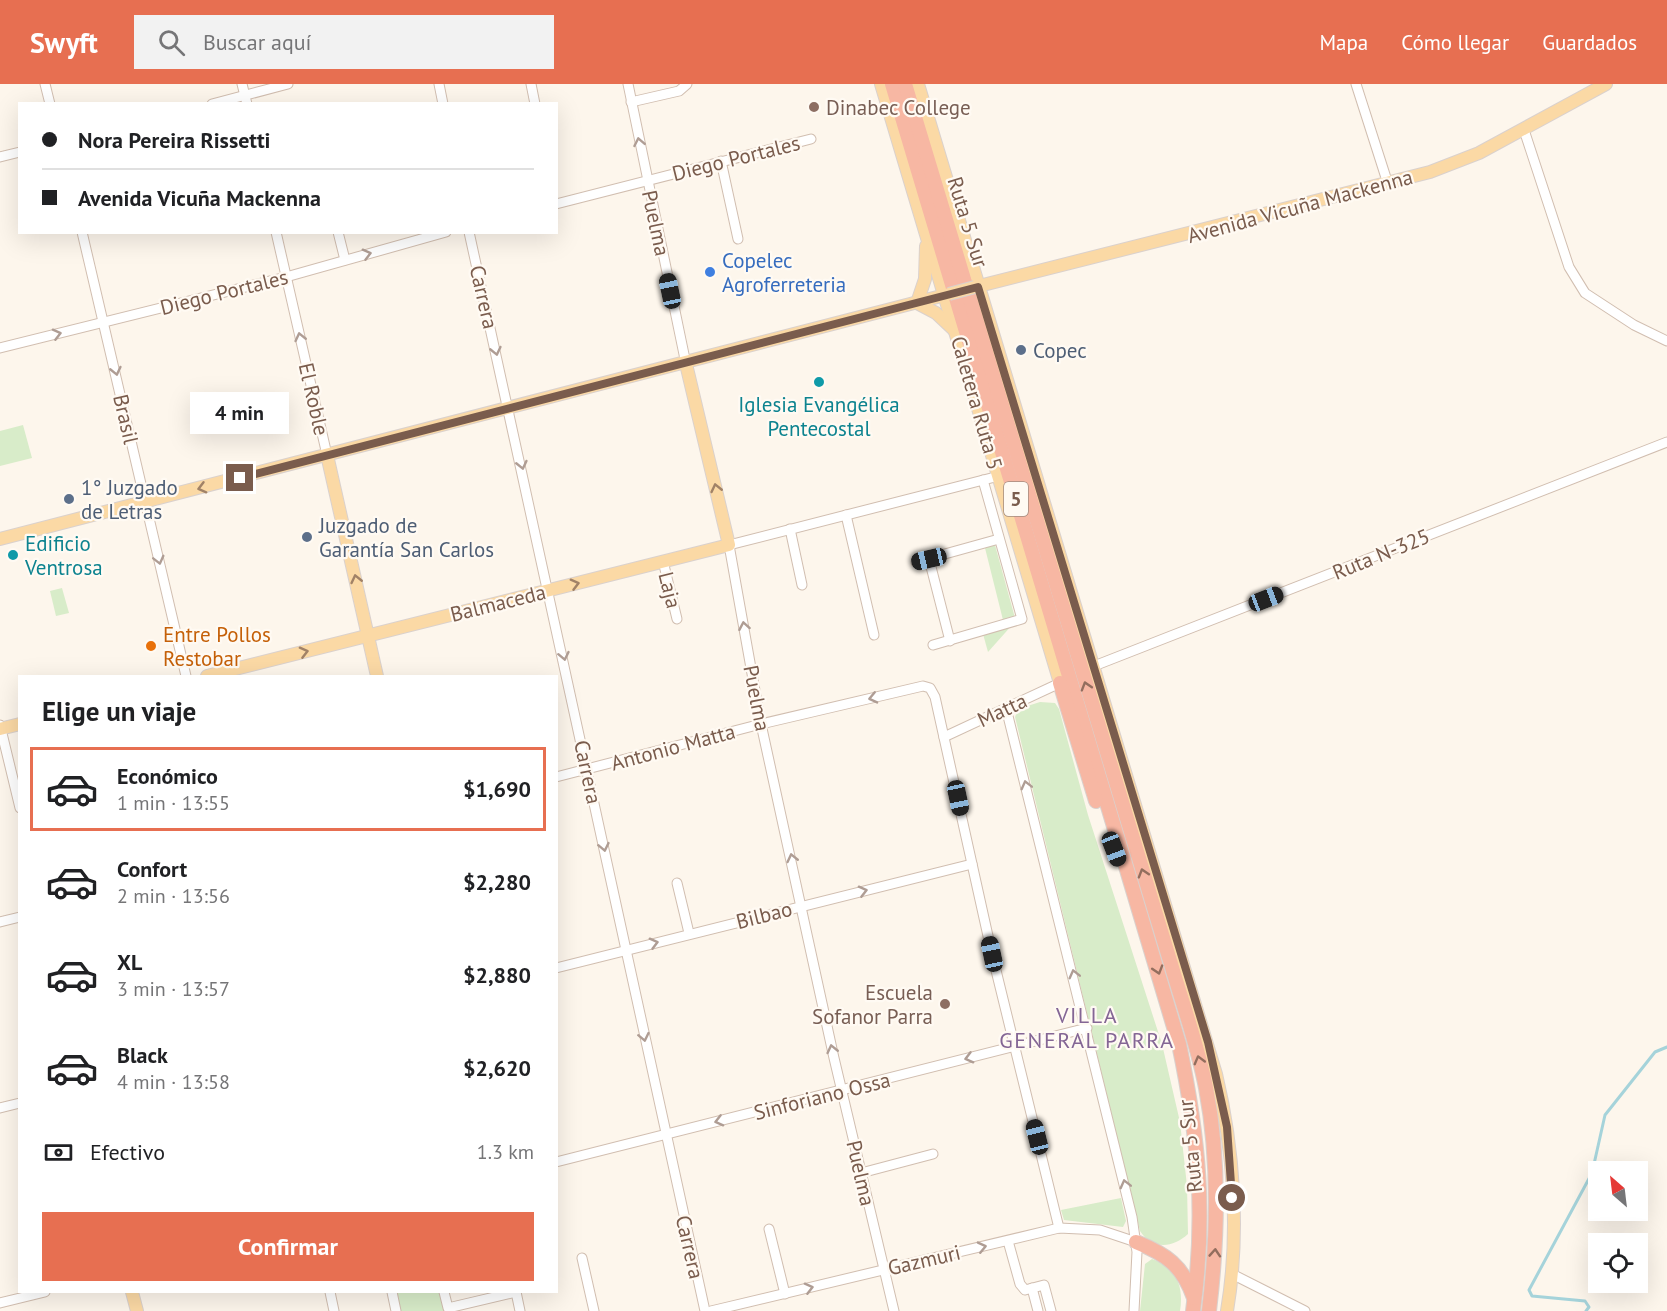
<!DOCTYPE html>
<html lang="es">
<head>
<meta charset="utf-8">
<style>
  :root { --surface:#fff; --page:#f2f2f2; --text:#202124; --muted:#757577; --line:#e0e0e0; --accent:#e76f51 }
  body { margin:0; font-family:"PT Sans",sans-serif; background:var(--page); color:var(--text); height:100vh; display:flex; flex-direction:column; font-size:22px; white-space:nowrap }
  * { box-sizing:border-box; margin:0 }
  p { font-size:20px; color:var(--muted) }
  .icon { flex:none; width:33px; height:33px; fill:none; stroke:currentColor; stroke-width:2; stroke-linecap:round; stroke-linejoin:round }
  .map { position:relative; flex:1; overflow:hidden }
  .drawer { position:absolute; left:18px; top:591px; width:540px; height:618px; display:flex; flex-direction:column; background:var(--surface); border-radius:0px; box-shadow:0 6px 24px #0002 }
  .drawer>* { flex:none }
  .top-card { position:absolute; left:18px; top:18px; width:540px; height:132px; border-radius:0px; box-shadow:0 6px 24px #0002; display:grid; align-content:center; height:132px; padding:0 24px; background:var(--surface) }
  .needle { width:39px; rotate:332deg }
  .fabs { position:absolute; left:1588px; top:1077px; display:grid; gap:12px }
  .fabs a { display:grid; place-items:center; width:60px; height:60px; border-radius:0px; background:var(--surface); box-shadow:0 6px 24px #0002; font-size:30px }
  .end { position:absolute; width:27px; height:27px; margin:-14px; border:8px solid #7a5c4d; background:#fff; box-shadow:0 0 0 3px #fff }
  .from { border-radius:50% }
  .bubble { position:absolute; height:42px; border-radius:0px; background:var(--surface); box-shadow:0 6px 24px #0002; font-size:20px; font-weight:800; line-height:42px; text-align:center }
  .car { position:absolute; width:18px; height:36px; margin:-18px -9px; border-radius:8px; box-shadow:0 0 4px 2px #0007; background:linear-gradient(#222 24%,#8ab4d8 0 40%,#222 0 76%,#8ab4d8 0 86%,#222 0) }
  .top-card b { display:flex; align-items:center; gap:21px; height:57px; font-size:22px }
  .top-card b+b { border-top:2px solid var(--line) }
  .top-card i { width:15px; height:15px; background:var(--text) }
  ul { padding:0; list-style:none }
  li { display:flex; align-items:center; gap:18px; height:84px; margin:0 12px 9px; padding:0 12px; border:3px solid transparent; border-radius:0px }
  li div { flex:1 }
  li b { display:block; font-size:22px }
  li em { font-style:normal; font-weight:800 }
  li.current { border-color:var(--accent) }
  li>.icon { width:54px; height:54px; stroke-width:1.5 }
  h2 { padding:0 24px; font-size:27px; line-height:72px }
  .pay { display:flex; align-items:center; gap:15px; height:66px; padding:0 24px; font-size:22px }
  .pay p { margin-inline-start:auto }
  .button { display:flex; gap:12px; margin-top:auto; padding:12px 24px }
  .button a { flex:1; height:69px; border-radius:0px; background:var(--accent); color:#fff; font-size:24px; font-weight:800; line-height:69px; text-align:center }
  header { display:flex; align-items:center; gap:36px; box-sizing:border-box; height:84px; padding:0 30px; background:var(--accent); color:#fff }
  header strong { font-size:28px }
  nav { display:flex; gap:33px; margin-inline-start:auto; font-size:21px }
  .search { width:420px; height:54px; background:var(--page); display:flex; align-items:center; gap:15px; box-sizing:border-box; padding:0 21px; border-radius:0px; color:var(--muted); font-size:22px }
  .map>svg:first-child { display:block }
  .green { fill:#d8ecc9 }
  .lines { fill:none; stroke-linecap:round; stroke-linejoin:round }
  .stream { stroke:#a5d3da; stroke-width:3 }
  .minor-casing { stroke:#d1beb0; stroke-width:11 }
  .major-casing { stroke:#dad1cd; stroke-width:14 }
  .highway-casing { stroke:#dad1cd; stroke-width:16 }
  .minor { stroke:#fff; stroke-width:9 }
  .major { stroke:#fbd9a5; stroke-width:12 }
  .highway { stroke:#f7b7a3; stroke-width:14 }
  .major-bridge-casing { stroke:#dad1cd; stroke-width:14; stroke-linecap:butt }
  .major-bridge { stroke:#fbd9a5; stroke-width:12 }
  .oneway { stroke:#af9d94 }
  .oneway2 { stroke:#a18267 }
  .oneway3 { stroke:#936e5e }
  .route { stroke:#7a5c4d; stroke-width:8 }
  .education-dot { fill:#8d6e63; stroke:#fffaf3; stroke-width:2 }
  .shop-dot { fill:#3f7fe0; stroke:#fffaf3; stroke-width:2 }
  .service-dot { fill:#5c6f8a; stroke:#fffaf3; stroke-width:2 }
  .culture-dot { fill:#0f9aa8; stroke:#fffaf3; stroke-width:2 }
  .food-dot { fill:#e8710a; stroke:#fffaf3; stroke-width:2 }
  .labels { text-anchor:middle; dominant-baseline:central; stroke-width:4.5; stroke-linejoin:round; paint-order:stroke }
  .shield { fill:#fffaf3; stroke:#a28b7f; stroke-width:1.5 }
  .shield-label { font-size:20px; font-weight:bold; fill:#7a5c4d }
  .education-label { font-size:21px; fill:#785e54; stroke:#fffaf3; text-anchor:start }
  .street-label { font-size:21px; fill:#7a5c4d; stroke:#fffaf3 }
  .shop-label { font-size:21px; fill:#366cbe; stroke:#fffaf3; text-anchor:start }
  .service-label { font-size:21px; fill:#4e5e75; stroke:#fffaf3; text-anchor:start }
  .culture-label { font-size:21px; fill:#0d838f; stroke:#fffaf3 }
  .food-label { font-size:21px; fill:#c56008; stroke:#fffaf3; text-anchor:start }
  .neighbourhood-label { font-size:22px; letter-spacing:1.5px; fill:#846695; stroke:#fffaf3 }
</style>
</head>
<body>
<header>
<strong>Swyft</strong>
<div class="search"><svg class="icon" aria-label="search" viewBox="0 0 24 24"><circle cx="10" cy="10" r="6"/><path d="M15 15l6 6"/></svg>Buscar aquí</div>
<nav><a>Mapa</a><a>Cómo llegar</a><a>Guardados</a></nav>
</header>
<div class="map">
<svg width="1667" height="1227" viewBox="0 0 1667 1227">
  <rect width="100%" height="100%" fill="#fdf6ec"/>
  <g class="green">
    <path d="M 23,341 L 32,374 L 0,382 L 0,347 Z"/>
    <path d="M 995,461 L 1015,534 L 1003,536 L 985,464 Z"/>
    <path d="M 62,504 L 69,529 L 56,532 L 50,507 Z"/>
    <path d="M 1013,540 L 988,568 L 983,550 Z"/>
    <path d="M 1040,618 L 1055,619 L 1059,625 L 1088,731 L 1162,960 L 1180,1038 L 1187,1102 L 1188,1150 C 1173,1164 1152,1166 1140,1147 L 1015,633 L 1018,625 Z"/>
    <path d="M 1121,1114 L 1126,1137 L 1123,1143 L 1064,1136 L 1061,1126 Z"/>
    <path d="M 1152,1175 C 1176,1183 1184,1202 1180,1227 L 1140,1227 L 1145,1180 Z"/>
    <path d="M 397,1208 L 439,1208 L 444,1227 L 401,1227 Z"/>
  </g>
  <g class="lines">
    <path class="stream" d="M 1586,1227 L 1589,1223 L 1585,1217 L 1532,1212 L 1529,1206 L 1592,1089 L 1605,1031 L 1655,968 L 1667,963"/>
    <g class="minor-casing">
      <g id="minor">
        <path d="M 45,0 L 50,20"/>
        <path d="M 242,0 L 247,20"/>
        <path d="M 439,0 L 443,20"/>
        <path d="M 531,0 L 535,20"/>
        <path d="M 628,0 L 686,280"/>
        <path d="M 1356,0 L 1388,100"/>
        <path d="M 631,18 L 679,7 L 687,0"/>
        <path d="M 212,20 L 288,0"/>
        <path d="M 1524,46 L 1569,183 L 1585,209 L 1634,241 L 1667,257"/>
        <path d="M 0,73 L 20,68"/>
        <path d="M 721,77 L 738,155"/>
        <path d="M 556,120 L 811,55"/>
        <path d="M 82,148 L 186,592"/>
        <path d="M 276,148 L 327,371"/>
        <path d="M 338,148 L 345,176"/>
        <path d="M 469,148 L 705,1227"/>
        <path d="M 0,264 L 286,193 L 446,148"/>
        <path d="M 846,431 L 874,551"/>
        <path d="M 790,445 L 802,501"/>
        <path d="M 929,475 L 950,557"/>
        <path d="M 663,477 L 677,535"/>
        <path d="M 916,478 L 999,455"/>
        <path d="M 933,561 L 1022,535 L 983,396"/>
        <path d="M 1094,582 L 1667,358"/>
        <path d="M 1006,624 L 1132,1133 L 1137,1168 L 1134,1227"/>
        <path d="M 0,641 L 20,724"/>
        <path d="M 944,653 L 1060,599"/>
        <path d="M 556,693 L 761,640 L 923,602 L 930,604 L 935,613 L 992,870 L 1059,1144"/>
        <path d="M 677,799 L 689,849"/>
        <path d="M 0,838 L 20,833"/>
        <path d="M 556,884 L 972,780"/>
        <path d="M 0,1024 L 20,1019"/>
        <path d="M 556,1078 L 1087,944"/>
        <path d="M 861,1089 L 933,1070"/>
        <path d="M 769,1145 L 785,1210"/>
        <path d="M 1008,1157 L 1020,1200 L 1025,1206 L 1044,1201 L 1051,1227"/>
        <path d="M 582,1174 L 594,1227"/>
        <path d="M 1232,1190 L 1305,1227"/>
        <path d="M 1032,1204 L 1038,1227"/>
        <path d="M 330,1208 L 334,1227"/>
        <path d="M 392,1208 L 396,1227"/>
        <path d="M 444,1208 L 448,1224 L 516,1208"/>
        <path d="M 516,1208 L 520,1227"/>
        <path d="M 0,1219 L 45,1208"/>
        <path d="M 711,1227 L 1059,1144 L 1100,1146 L 1136,1158"/>
        <path d="M 894,1227 L 834,974 L 761,640 L 729,461 L 999,392"/>
      </g>
    </g>
    <g class="major-casing">
      <g id="major">
        <path d="M 881,0 L 1060,599"/>
        <path d="M 918,0 L 1216,990 C 1234,1065 1240,1150 1227,1227"/>
        <path d="M 975,203 L 1430,88 L 1479,69 L 1606,0"/>
        <path d="M 917,219 L 925,195 L 926,162"/>
        <path d="M 917,219 L 936,229 L 954,246"/>
        <path d="M 327,371 L 377,592"/>
        <path d="M 0,455 L 949,210"/>
        <path d="M 207,592 L 729,461 L 686,280"/>
        <path d="M 0,645 L 20,640"/>
        <path d="M 132,1208 L 137,1227"/>
      </g>
    </g>
    <g class="highway-casing">
      <g id="highway">
        <path d="M 892,0 L 1179,960 C 1199,1056 1206,1130 1193,1227"/>
        <path d="M 905,0 L 1171,880 C 1183,921 1198,962 1206,1004 C 1220,1078 1218,1152 1209,1227"/>
        <path d="M 1060,599 L 1096,717"/>
        <path d="M 1136,1158 C 1166,1170 1183,1182 1194,1214"/>
      </g>
    </g>
    <use href="#minor" class="minor"/>
    <use href="#major" class="major"/>
    <use href="#highway" class="highway"/>
    <g class="major-bridge-casing">
      <path id="major-bridge" d="M 949,210 L 975,203"/>
    </g>
    <use href="#major-bridge" class="major-bridge"/>
  </g>
  <defs><path id="oneway-chevron" d="M-2-3.5L2.5 0L-2 3.5" fill="none" stroke-width="1.6" stroke-linecap="round" stroke-linejoin="round" transform="scale(1.5)"/></defs>
  <g class="oneway">
    <use href="#oneway-chevron" transform="translate(639 58) rotate(-101)"/>
    <use href="#oneway-chevron" transform="translate(367 170) rotate(-15)"/>
    <use href="#oneway-chevron" transform="translate(57 250) rotate(-14)"/>
    <use href="#oneway-chevron" transform="translate(300 253) rotate(-103)"/>
    <use href="#oneway-chevron" transform="translate(496 267) rotate(77)"/>
    <use href="#oneway-chevron" transform="translate(116 287) rotate(77)"/>
    <use href="#oneway-chevron" transform="translate(522 381) rotate(77)"/>
    <use href="#oneway-chevron" transform="translate(159 476) rotate(76)"/>
    <use href="#oneway-chevron" transform="translate(744 542) rotate(-100)"/>
    <use href="#oneway-chevron" transform="translate(564 572) rotate(78)"/>
    <use href="#oneway-chevron" transform="translate(873 614) rotate(167)"/>
    <use href="#oneway-chevron" transform="translate(1026 701) rotate(-104)"/>
    <use href="#oneway-chevron" transform="translate(604 763) rotate(78)"/>
    <use href="#oneway-chevron" transform="translate(792 774) rotate(-103)"/>
    <use href="#oneway-chevron" transform="translate(863 807) rotate(-14)"/>
    <use href="#oneway-chevron" transform="translate(654 859) rotate(-15)"/>
    <use href="#oneway-chevron" transform="translate(1074 890) rotate(-104)"/>
    <use href="#oneway-chevron" transform="translate(644 953) rotate(78)"/>
    <use href="#oneway-chevron" transform="translate(832 965) rotate(-103)"/>
    <use href="#oneway-chevron" transform="translate(969 974) rotate(165)"/>
    <use href="#oneway-chevron" transform="translate(719 1037) rotate(166)"/>
    <use href="#oneway-chevron" transform="translate(1125 1100) rotate(-104)"/>
    <use href="#oneway-chevron" transform="translate(982 1163) rotate(-13)"/>
    <use href="#oneway-chevron" transform="translate(809 1204) rotate(-14)"/>
  </g>
  <g class="oneway2">
    <use href="#oneway-chevron" transform="translate(202 404) rotate(165)"/>
    <use href="#oneway-chevron" transform="translate(716 404) rotate(-103)"/>
    <use href="#oneway-chevron" transform="translate(356 495) rotate(-103)"/>
    <use href="#oneway-chevron" transform="translate(575 500) rotate(-15)"/>
    <use href="#oneway-chevron" transform="translate(304 568) rotate(-14)"/>
  </g>
  <g class="oneway3">
    <use href="#oneway-chevron" transform="translate(1086 602) rotate(-107)"/>
    <use href="#oneway-chevron" transform="translate(1143 789) rotate(-107)"/>
    <use href="#oneway-chevron" transform="translate(1158 886) rotate(73)"/>
    <use href="#oneway-chevron" transform="translate(1199 976) rotate(-105)"/>
    <use href="#oneway-chevron" transform="translate(1215 1169) rotate(-86)"/>
  </g>
  <g class="lines">
    <path class="route" d="M 240,394 L 978,203 L 1208,958 L 1227,1043 L 1232,1114"/>
  </g>
  <g class="education-dot">
    <circle cx="814" cy="23" r="6"/>
    <circle cx="945" cy="920" r="6"/>
  </g>
  <circle class="shop-dot" cx="710" cy="188" r="6"/>
  <g class="service-dot">
    <circle cx="1021" cy="266" r="6"/>
    <circle cx="69" cy="415" r="6"/>
    <circle cx="307" cy="453" r="6"/>
  </g>
  <g class="culture-dot">
    <circle cx="819" cy="298" r="6"/>
    <circle cx="13" cy="471" r="6"/>
  </g>
  <circle class="food-dot" cx="151" cy="562" r="6"/>
  <g class="labels">
    <rect class="shield" x="1004" y="398" width="24" height="34" rx="4.5"/>
    <g class="shield-label">
      <text x="1016" y="415">5</text>
    </g>
    <g class="education-label">
      <text x="826" y="23">Dinabec College</text>
      <text x="933" y="908" text-anchor="end">Escuela<tspan x="933" dy="24">Sofanor Parra</tspan></text>
    </g>
    <g class="street-label">
      <text transform="translate(736 74) rotate(-14)">Diego Portales</text>
      <text transform="translate(1300 122) rotate(-15)">Avenida Vicuña Mackenna</text>
      <text transform="translate(968 138) rotate(73)">Ruta 5 Sur</text>
      <text transform="translate(656 139) rotate(78)">Puelma</text>
      <text transform="translate(224 208) rotate(-14)">Diego Portales</text>
      <text transform="translate(484 213) rotate(77)">Carrera</text>
      <text transform="translate(314 315) rotate(77)">El Roble</text>
      <text transform="translate(977 319) rotate(74)">Caletera Ruta 5</text>
      <text transform="translate(126 335) rotate(77)">Brasil</text>
      <text transform="translate(1381 470) rotate(-22)">Ruta N-325</text>
      <text transform="translate(670 506) rotate(76)">Laja</text>
      <text transform="translate(498 519) rotate(-14)">Balmaceda</text>
      <text transform="translate(757 614) rotate(79)">Puelma</text>
      <text transform="translate(1002 626) rotate(-25)">Matta</text>
      <text transform="translate(673 663) rotate(-15)">Antonio Matta</text>
      <text transform="translate(588 688) rotate(78)">Carrera</text>
      <text transform="translate(764 831) rotate(-14)">Bilbao</text>
      <text transform="translate(822 1012) rotate(-14)">Sinforiano Ossa</text>
      <text transform="translate(1190 1062) rotate(-96)">Ruta 5 Sur</text>
      <text transform="translate(861 1089) rotate(77)">Puelma</text>
      <text transform="translate(690 1163) rotate(77)">Carrera</text>
      <text transform="translate(924 1176) rotate(-13)">Gazmuri</text>
    </g>
    <g class="shop-label">
      <text x="722" y="176">Copelec<tspan x="722" dy="24">Agroferreteria</tspan></text>
    </g>
    <g class="service-label">
      <text x="1033" y="266">Copec</text>
      <text x="81" y="403">1° Juzgado<tspan x="81" dy="24">de Letras</tspan></text>
      <text x="319" y="441">Juzgado de<tspan x="319" dy="24">Garantía San Carlos</tspan></text>
    </g>
    <g class="culture-label">
      <text x="819" y="320">Iglesia Evangélica<tspan x="819" dy="24">Pentecostal</tspan></text>
      <text x="25" y="459" text-anchor="start">Edificio<tspan x="25" dy="24">Ventrosa</tspan></text>
    </g>
    <g class="food-label">
      <text x="163" y="550">Entre Pollos<tspan x="163" dy="24">Restobar</tspan></text>
    </g>
    <g class="neighbourhood-label">
      <text x="1087" y="931">VILLA<tspan x="1087" dy="25">GENERAL PARRA</tspan></text>
    </g>
  </g>
</svg>
<div class="fabs">
<a><svg class="needle" viewBox="-14 -14 28 28"><path d="M0-13l5 13h-10z" fill="#e53935"/><path d="M0 13l5-13h-10z" fill="#757577"/></svg></a>
<a><svg class="icon" aria-label="locate" viewBox="0 0 24 24"><circle cx="12" cy="12" r="6"/><path d="M12 2v4M12 18v4M2 12h4M18 12h4"/></svg></a>
</div>
<i class="end from" style="left:1232px;top:1114px"></i>
<i class="end" style="left:240px;top:394px"></i>
<div class="bubble" style="left:190px;top:308px;width:99px">4 min</div>
<i class="car" style="left:670px;top:207px;rotate:348deg"></i>
<i class="car" style="left:929px;top:475px;rotate:257deg"></i>
<i class="car" style="left:1266px;top:515px;rotate:69deg"></i>
<i class="car" style="left:958px;top:714px;rotate:168deg"></i>
<i class="car" style="left:1114px;top:765px;rotate:159deg"></i>
<i class="car" style="left:992px;top:870px;rotate:348deg"></i>
<i class="car" style="left:1037px;top:1053px;rotate:346deg"></i>
<div class="top-card">
<b><i class="from"></i>Nora Pereira Rissetti</b>
<b><i></i>Avenida Vicuña Mackenna</b>
</div>
<section class="drawer">
<h2>Elige un viaje</h2>
<ul>
<li class="current"><svg class="icon" aria-label="car" viewBox="0 0 24 24"><path d="M5 17H2v-5l4-1 3-4h7l3 4 3 1v5h-3M9 17h6M6 11h13"/><circle cx="7" cy="17" r="2"/><circle cx="17" cy="17" r="2"/></svg><div><b>Económico</b><p>1 min · 13:55</p></div><em>$1,690</em></li>
<li><svg class="icon" aria-label="car" viewBox="0 0 24 24"><path d="M5 17H2v-5l4-1 3-4h7l3 4 3 1v5h-3M9 17h6M6 11h13"/><circle cx="7" cy="17" r="2"/><circle cx="17" cy="17" r="2"/></svg><div><b>Confort</b><p>2 min · 13:56</p></div><em>$2,280</em></li>
<li><svg class="icon" aria-label="car" viewBox="0 0 24 24"><path d="M5 17H2v-5l4-1 3-4h7l3 4 3 1v5h-3M9 17h6M6 11h13"/><circle cx="7" cy="17" r="2"/><circle cx="17" cy="17" r="2"/></svg><div><b>XL</b><p>3 min · 13:57</p></div><em>$2,880</em></li>
<li><svg class="icon" aria-label="car" viewBox="0 0 24 24"><path d="M5 17H2v-5l4-1 3-4h7l3 4 3 1v5h-3M9 17h6M6 11h13"/><circle cx="7" cy="17" r="2"/><circle cx="17" cy="17" r="2"/></svg><div><b>Black</b><p>4 min · 13:58</p></div><em>$2,620</em></li>
</ul>
<div class="pay"><svg class="icon" aria-label="cash" viewBox="0 0 24 24"><path d="M3 7h18v10H3z"/><circle cx="12" cy="12" r="2"/></svg>Efectivo<p>1.3 km</p></div>
<div class="button"><a>Confirmar</a></div>
</section>
</div>
</body>
</html>
